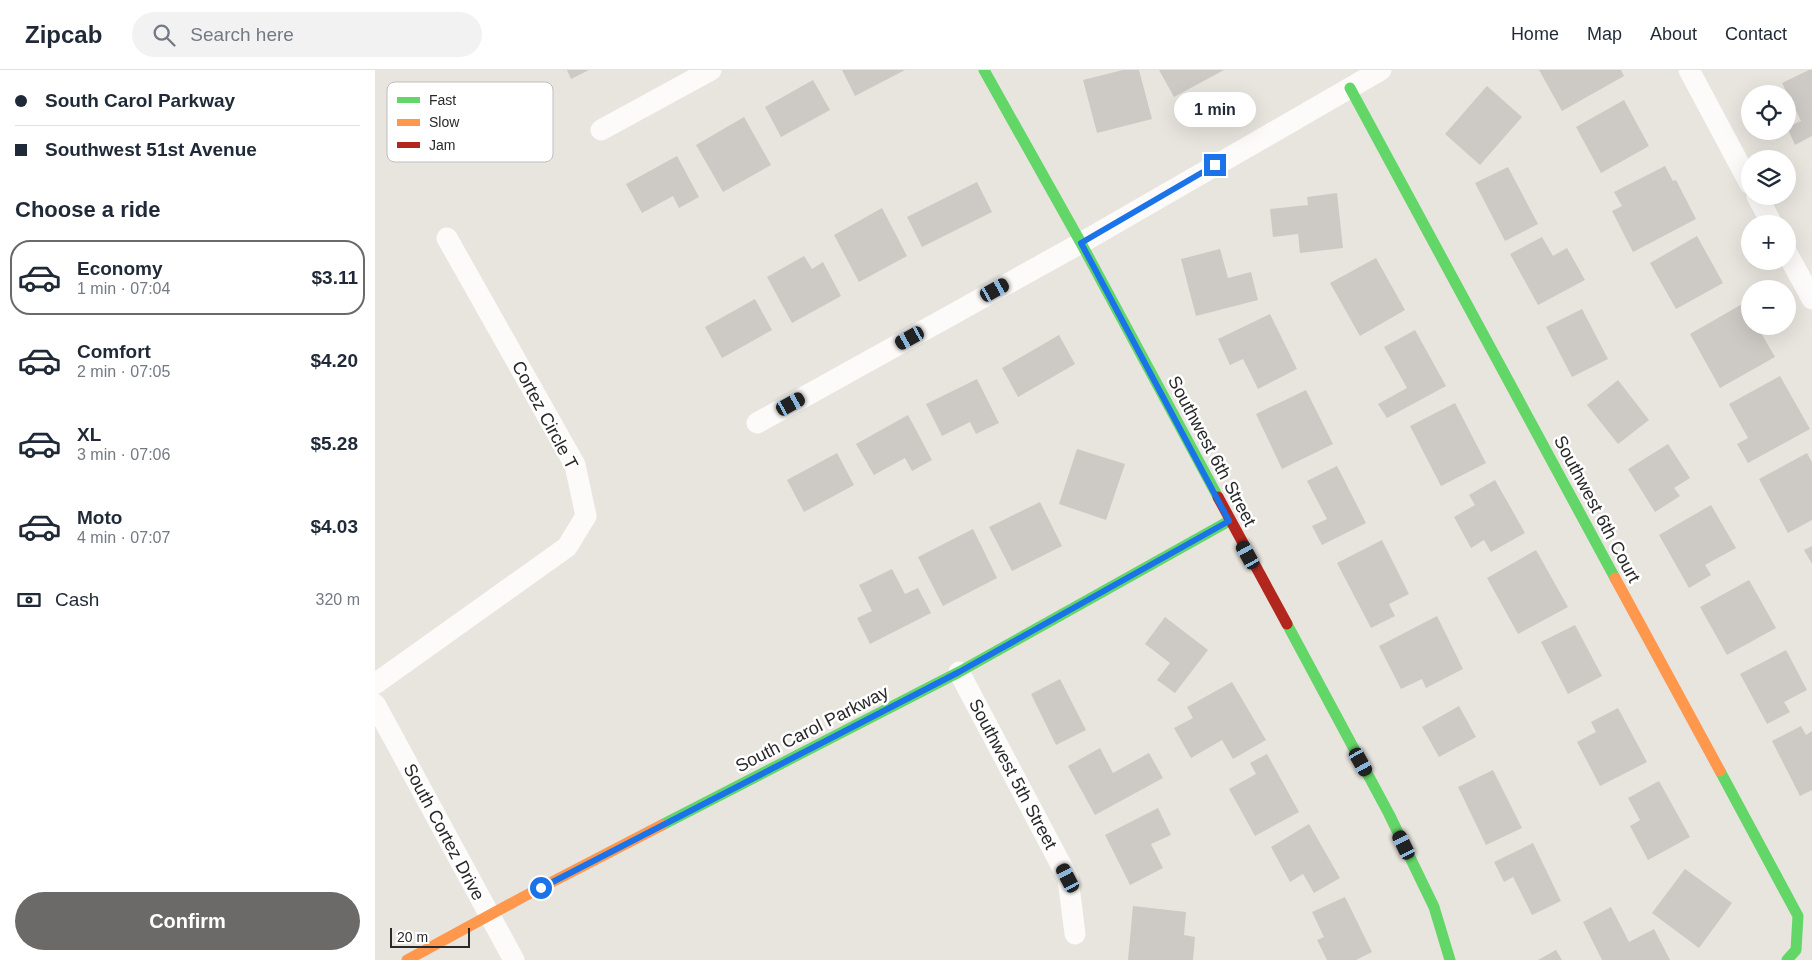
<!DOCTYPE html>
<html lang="en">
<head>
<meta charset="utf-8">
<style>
  :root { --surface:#fff; --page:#f2f2f3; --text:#1f2937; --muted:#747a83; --line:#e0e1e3; --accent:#6c6a68 }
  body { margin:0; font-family:Helvetica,sans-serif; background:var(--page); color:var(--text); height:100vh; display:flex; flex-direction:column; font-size:19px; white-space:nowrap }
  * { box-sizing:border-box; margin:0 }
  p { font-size:16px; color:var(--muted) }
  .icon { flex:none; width:28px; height:28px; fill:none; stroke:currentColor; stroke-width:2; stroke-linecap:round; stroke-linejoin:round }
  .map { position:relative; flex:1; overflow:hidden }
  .drawer { display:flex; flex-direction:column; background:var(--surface); width:375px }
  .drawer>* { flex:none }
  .hud { display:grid; align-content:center; height:110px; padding:0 15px; background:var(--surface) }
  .fabs { position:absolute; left:1366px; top:15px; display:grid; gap:10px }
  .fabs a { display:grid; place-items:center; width:55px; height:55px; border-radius:50%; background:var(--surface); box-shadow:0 5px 20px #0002; font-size:25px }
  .scale { position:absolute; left:15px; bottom:12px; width:80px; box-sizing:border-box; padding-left:5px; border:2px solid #292929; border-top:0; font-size:14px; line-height:18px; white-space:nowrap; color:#292929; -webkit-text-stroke:4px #fff; paint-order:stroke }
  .end { position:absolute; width:22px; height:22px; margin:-11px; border:6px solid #1a73e8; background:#fff; box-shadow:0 0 0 2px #fff }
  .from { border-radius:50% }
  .bubble { position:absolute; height:35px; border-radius:18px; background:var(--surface); box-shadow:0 5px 20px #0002; font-size:16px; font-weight:700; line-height:35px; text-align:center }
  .car { position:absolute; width:15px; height:30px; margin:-15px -8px; border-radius:6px; box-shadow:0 0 4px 1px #0007; background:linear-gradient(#222 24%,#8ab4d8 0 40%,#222 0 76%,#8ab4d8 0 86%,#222 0) }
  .hud b { display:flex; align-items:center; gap:18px; height:48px; font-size:19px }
  .hud b+b { border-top:1px solid var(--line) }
  .hud i { width:12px; height:12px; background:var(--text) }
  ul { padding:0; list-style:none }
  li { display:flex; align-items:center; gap:15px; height:75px; margin:0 10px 8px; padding:0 5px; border:2px solid transparent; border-radius:20px }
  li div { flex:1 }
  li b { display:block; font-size:19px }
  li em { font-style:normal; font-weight:700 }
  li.current { border-color:var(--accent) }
  li>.icon { width:45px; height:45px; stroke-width:1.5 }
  h2 { padding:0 15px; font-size:22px; line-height:60px }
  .pay { display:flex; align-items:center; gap:12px; height:55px; padding:0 15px; font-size:19px }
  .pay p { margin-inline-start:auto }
  .button { display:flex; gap:10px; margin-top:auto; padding:10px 15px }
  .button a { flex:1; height:58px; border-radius:30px; background:var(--accent); color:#fff; font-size:20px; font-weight:700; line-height:58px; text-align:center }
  header { display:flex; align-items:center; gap:30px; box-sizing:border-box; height:70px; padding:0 25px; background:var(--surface); border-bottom:1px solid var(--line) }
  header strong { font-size:24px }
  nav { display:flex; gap:28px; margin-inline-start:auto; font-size:18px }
  .search { width:350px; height:45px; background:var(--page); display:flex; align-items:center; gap:12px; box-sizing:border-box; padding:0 18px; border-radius:28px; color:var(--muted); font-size:19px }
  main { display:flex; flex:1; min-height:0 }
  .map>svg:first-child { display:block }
  .building { fill:#cdcac5 }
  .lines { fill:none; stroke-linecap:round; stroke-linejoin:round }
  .street { stroke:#fcfbfa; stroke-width:21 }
  .fast { stroke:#63d668; stroke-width:11 }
  .slow { stroke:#ff974d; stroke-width:11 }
  .jam { stroke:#b3261e; stroke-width:11 }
  .route { stroke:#1a73e8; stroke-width:6 }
  .labels { text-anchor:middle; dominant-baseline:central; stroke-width:5; stroke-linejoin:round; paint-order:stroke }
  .street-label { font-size:18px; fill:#292929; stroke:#fff }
  .key { fill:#fff; stroke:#bfbfbf; stroke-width:1 }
  .key-label { font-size:14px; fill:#292929 }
</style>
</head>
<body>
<header>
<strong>Zipcab</strong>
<div class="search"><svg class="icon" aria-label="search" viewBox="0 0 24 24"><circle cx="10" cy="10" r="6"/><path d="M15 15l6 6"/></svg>Search here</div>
<nav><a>Home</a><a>Map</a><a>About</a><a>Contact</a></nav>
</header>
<main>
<section class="drawer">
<div class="hud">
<b><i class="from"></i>South Carol Parkway</b>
<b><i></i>Southwest 51st Avenue</b>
</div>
<h2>Choose a ride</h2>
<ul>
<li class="current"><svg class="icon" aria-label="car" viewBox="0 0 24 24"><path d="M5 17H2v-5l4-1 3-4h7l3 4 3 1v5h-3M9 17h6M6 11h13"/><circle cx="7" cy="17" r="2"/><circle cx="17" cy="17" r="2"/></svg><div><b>Economy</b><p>1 min · 07:04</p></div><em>$3.11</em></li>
<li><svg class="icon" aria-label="car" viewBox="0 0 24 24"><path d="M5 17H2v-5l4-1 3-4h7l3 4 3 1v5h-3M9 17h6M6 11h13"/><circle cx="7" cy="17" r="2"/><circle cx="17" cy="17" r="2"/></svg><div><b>Comfort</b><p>2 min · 07:05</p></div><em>$4.20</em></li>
<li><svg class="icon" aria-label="car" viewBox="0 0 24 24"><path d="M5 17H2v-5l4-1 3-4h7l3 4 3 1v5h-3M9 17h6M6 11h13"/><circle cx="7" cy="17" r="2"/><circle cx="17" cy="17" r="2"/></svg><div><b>XL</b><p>3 min · 07:06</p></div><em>$5.28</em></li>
<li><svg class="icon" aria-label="car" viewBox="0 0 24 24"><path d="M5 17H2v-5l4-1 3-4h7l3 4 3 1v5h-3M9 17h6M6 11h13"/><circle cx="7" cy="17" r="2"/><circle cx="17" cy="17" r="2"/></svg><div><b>Moto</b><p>4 min · 07:07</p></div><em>$4.03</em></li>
</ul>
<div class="pay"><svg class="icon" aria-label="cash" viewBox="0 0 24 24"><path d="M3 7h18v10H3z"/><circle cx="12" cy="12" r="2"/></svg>Cash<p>320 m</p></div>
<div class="button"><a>Confirm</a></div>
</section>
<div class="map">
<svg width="1437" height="890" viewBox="0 0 1437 890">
  <rect width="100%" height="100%" fill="#e8e4de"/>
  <g class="building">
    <path d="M 192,0 L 214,0 L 196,9 Z"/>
    <path d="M 467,0 L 530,0 L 480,26 Z"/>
    <path d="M 748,0 L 764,0 L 777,49 L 722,63 L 708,10 Z"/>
    <path d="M 784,0 L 849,0 L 799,27 Z"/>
    <path d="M 1164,0 L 1246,0 L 1249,6 L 1187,41 Z"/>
    <path d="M 1434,0 L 1437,0 L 1437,66 L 1420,75 L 1412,57 L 1426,51 L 1407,13 Z"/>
    <path d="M 438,10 L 455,40 L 406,67 L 390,37 Z"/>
    <path d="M 1112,16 L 1147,47 L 1105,95 L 1070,64 Z"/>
    <path d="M 1249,30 L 1274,76 L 1226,103 L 1201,57 Z"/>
    <path d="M 369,47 L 396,95 L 348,122 L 321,75 Z"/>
    <path d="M 302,86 L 324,127 L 304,138 L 298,126 L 267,143 L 251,114 Z"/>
    <path d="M 1290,96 L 1298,111 L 1301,110 L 1321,149 L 1258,182 L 1237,141 L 1247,136 L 1239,122 Z"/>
    <path d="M 1133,97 L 1163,154 L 1130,171 L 1100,113 Z"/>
    <path d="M 602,112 L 617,142 L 547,177 L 532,147 Z"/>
    <path d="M 962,123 L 968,178 L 925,183 L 923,164 L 898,167 L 895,139 L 933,135 L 932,127 Z"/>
    <path d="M 507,138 L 532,186 L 484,212 L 459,165 Z"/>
    <path d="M 1322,166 L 1348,213 L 1301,239 L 1275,193 Z"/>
    <path d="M 1167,167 L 1178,186 L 1192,178 L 1210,210 L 1163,235 L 1135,184 Z"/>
    <path d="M 845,179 L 853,208 L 876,202 L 883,230 L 821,246 L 806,189 Z"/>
    <path d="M 429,186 L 437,199 L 448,192 L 466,226 L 417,253 L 392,207 Z"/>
    <path d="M 1001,188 L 1030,240 L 985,266 L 955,213 Z"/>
    <path d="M 380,229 L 397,260 L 347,288 L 330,257 Z"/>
    <path d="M 1369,233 L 1375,243 L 1375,256 L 1382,256 L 1400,287 L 1345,318 L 1315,264 Z"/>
    <path d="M 1207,239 L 1233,289 L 1197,307 L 1171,257 Z"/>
    <path d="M 895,244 L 922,299 L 883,319 L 868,289 L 855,295 L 843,269 Z"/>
    <path d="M 1040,260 L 1071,316 L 1012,348 L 1003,334 L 1032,318 L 1009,277 Z"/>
    <path d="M 684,265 L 700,294 L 643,327 L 627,298 Z"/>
    <path d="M 1405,306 L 1435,359 L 1373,393 L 1362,374 L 1373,368 L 1354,334 Z"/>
    <path d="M 602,309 L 624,353 L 601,364 L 595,352 L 567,366 L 551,334 Z"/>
    <path d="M 1243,310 L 1274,350 L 1243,374 L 1212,335 Z"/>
    <path d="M 931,320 L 958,374 L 907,399 L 881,344 Z"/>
    <path d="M 1080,333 L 1111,393 L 1066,416 L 1035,356 Z"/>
    <path d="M 533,345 L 557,390 L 537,401 L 530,388 L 499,405 L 481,374 Z"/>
    <path d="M 1293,374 L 1315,408 L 1299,418 L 1305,426 L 1280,442 L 1253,399 Z"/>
    <path d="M 702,379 L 750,394 L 731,450 L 684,434 Z"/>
    <path d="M 462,383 L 479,415 L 429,442 L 412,410 Z"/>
    <path d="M 1432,383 L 1437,392 L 1437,450 L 1413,463 L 1384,409 Z"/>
    <path d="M 962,396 L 991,453 L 947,475 L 937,456 L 952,449 L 932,411 Z"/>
    <path d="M 1120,410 L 1150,463 L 1116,482 L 1109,470 L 1096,478 L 1079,447 L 1100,435 L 1094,425 Z"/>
    <path d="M 665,432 L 687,476 L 637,501 L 614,457 Z"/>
    <path d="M 1336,435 L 1361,478 L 1330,495 L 1336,505 L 1314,518 L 1284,465 Z"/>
    <path d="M 598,459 L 622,508 L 568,536 L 543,487 Z"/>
    <path d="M 1007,470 L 1034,524 L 1014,534 L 1020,546 L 996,558 L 962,493 Z"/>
    <path d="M 1437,476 L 1437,494 L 1429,480 Z"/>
    <path d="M 1161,480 L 1193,537 L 1143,564 L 1112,508 Z"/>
    <path d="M 517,499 L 530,524 L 543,518 L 556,543 L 495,574 L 482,548 L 497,541 L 484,515 Z"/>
    <path d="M 1374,510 L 1401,558 L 1352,585 L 1325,537 Z"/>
    <path d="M 1062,546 L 1088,599 L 1051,618 L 1047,609 L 1026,619 L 1004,576 Z"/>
    <path d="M 790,547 L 833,580 L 800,623 L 782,610 L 795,593 L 770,574 Z"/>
    <path d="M 1200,555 L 1227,606 L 1193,624 L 1166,572 Z"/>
    <path d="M 1411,580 L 1432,620 L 1409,632 L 1415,642 L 1392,654 L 1365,604 Z"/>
    <path d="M 685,609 L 711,660 L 681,675 L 656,624 Z"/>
    <path d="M 857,612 L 891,670 L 858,689 L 847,670 L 816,688 L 799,658 L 818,648 L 812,637 Z"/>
    <path d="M 1084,636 L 1101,667 L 1064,687 L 1047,657 Z"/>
    <path d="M 1243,638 L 1272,692 L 1225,716 L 1202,672 L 1221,662 L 1216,652 Z"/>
    <path d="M 1426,656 L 1431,665 L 1437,661 L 1437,720 L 1425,726 L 1397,671 Z"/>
    <path d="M 725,678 L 738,703 L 774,683 L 788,708 L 720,745 L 693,696 Z"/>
    <path d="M 892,684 L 924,742 L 880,766 L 854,719 L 881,704 L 875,693 Z"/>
    <path d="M 1118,700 L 1147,758 L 1111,775 L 1083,717 Z"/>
    <path d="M 1284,711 L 1315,767 L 1273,790 L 1255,756 L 1265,750 L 1253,728 Z"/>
    <path d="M 783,738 L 796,765 L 776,774 L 788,798 L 755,815 L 730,765 Z"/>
    <path d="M 934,754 L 965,808 L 939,823 L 928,804 L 915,812 L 896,777 Z"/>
    <path d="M 1158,773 L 1186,831 L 1157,845 L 1138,807 L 1129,812 L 1119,792 Z"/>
    <path d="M 1310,799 L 1357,833 L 1324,878 L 1277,843 Z"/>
    <path d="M 970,827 L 997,882 L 981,890 L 952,890 L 942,870 L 949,867 L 937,842 Z"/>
    <path d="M 758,836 L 811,842 L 809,865 L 820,867 L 818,890 L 753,890 Z"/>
    <path d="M 1236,837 L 1254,872 L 1279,859 L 1295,890 L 1227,890 L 1208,852 Z"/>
    <path d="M 1181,880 L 1187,890 L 1163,890 Z"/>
  </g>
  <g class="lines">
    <g class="street">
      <path d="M 1314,0 L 1375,114"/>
      <path d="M 226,60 L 336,0"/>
      <path d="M 1382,126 L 1397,154"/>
      <path d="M 1412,183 L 1437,229"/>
      <path d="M 382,353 L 706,173 L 1006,0"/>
      <path d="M 584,602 L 693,808 L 700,864"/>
      <path d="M 0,614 L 192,477 L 211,446 L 200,395 L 72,168"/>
      <path d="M 0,634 L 139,890"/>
    </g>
    <g class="fast">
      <path d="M 609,0 L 706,173 L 843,427"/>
      <path d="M 975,18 L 1240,508"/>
      <path d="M 912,554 L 1014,744 L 1059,837 L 1075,890"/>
      <path d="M 1345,701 L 1423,846 L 1421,880 L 1412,890"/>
      <path d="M 287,755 L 584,602 L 854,451"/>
    </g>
    <g class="slow">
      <path d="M 1240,508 L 1345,701"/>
      <path d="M 32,890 L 148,827 L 287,755"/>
    </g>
    <path class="jam" d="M 843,427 L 912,554"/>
  </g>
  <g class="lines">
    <path class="route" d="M 166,818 L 584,602 L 854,451 L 706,173 L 840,95"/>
  </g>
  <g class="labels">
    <g class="street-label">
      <text transform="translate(170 345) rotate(62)">Cortez Circle T</text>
      <text transform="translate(837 381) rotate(62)">Southwest 6th Street</text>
      <text transform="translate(1222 439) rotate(62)">Southwest 6th Court</text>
      <text transform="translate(437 659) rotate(-27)">South Carol Parkway</text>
      <text transform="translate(638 704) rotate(62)">Southwest 5th Street</text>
      <text transform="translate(69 762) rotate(62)">South Cortez Drive</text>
    </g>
  </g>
  <rect x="12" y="12" width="166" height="80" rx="8" class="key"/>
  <rect x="22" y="27" width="23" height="6" fill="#63d668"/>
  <rect x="22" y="49" width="23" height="7" fill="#ff974d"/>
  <rect x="22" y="72" width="23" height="6" fill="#b3261e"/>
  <g class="key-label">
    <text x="54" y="35">Fast</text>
    <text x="54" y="57">Slow</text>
    <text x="54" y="80">Jam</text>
  </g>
</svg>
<div class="fabs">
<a><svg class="icon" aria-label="locate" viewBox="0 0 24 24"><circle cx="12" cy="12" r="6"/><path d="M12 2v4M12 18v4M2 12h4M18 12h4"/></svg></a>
<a><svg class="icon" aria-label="layers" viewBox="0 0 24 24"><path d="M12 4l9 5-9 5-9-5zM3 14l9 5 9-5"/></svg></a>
<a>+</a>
<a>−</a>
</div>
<div class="scale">20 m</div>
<i class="end from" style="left:166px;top:818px"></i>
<i class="end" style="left:840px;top:95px"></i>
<div class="bubble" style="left:799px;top:22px;width:82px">1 min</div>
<i class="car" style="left:620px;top:220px;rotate:61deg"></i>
<i class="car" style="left:535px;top:268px;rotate:241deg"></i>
<i class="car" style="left:416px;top:334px;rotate:61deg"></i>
<i class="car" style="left:873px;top:485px;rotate:331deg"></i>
<i class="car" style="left:986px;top:692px;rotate:151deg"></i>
<i class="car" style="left:1029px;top:775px;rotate:334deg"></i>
<i class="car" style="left:693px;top:808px;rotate:332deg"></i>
</div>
</main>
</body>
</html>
